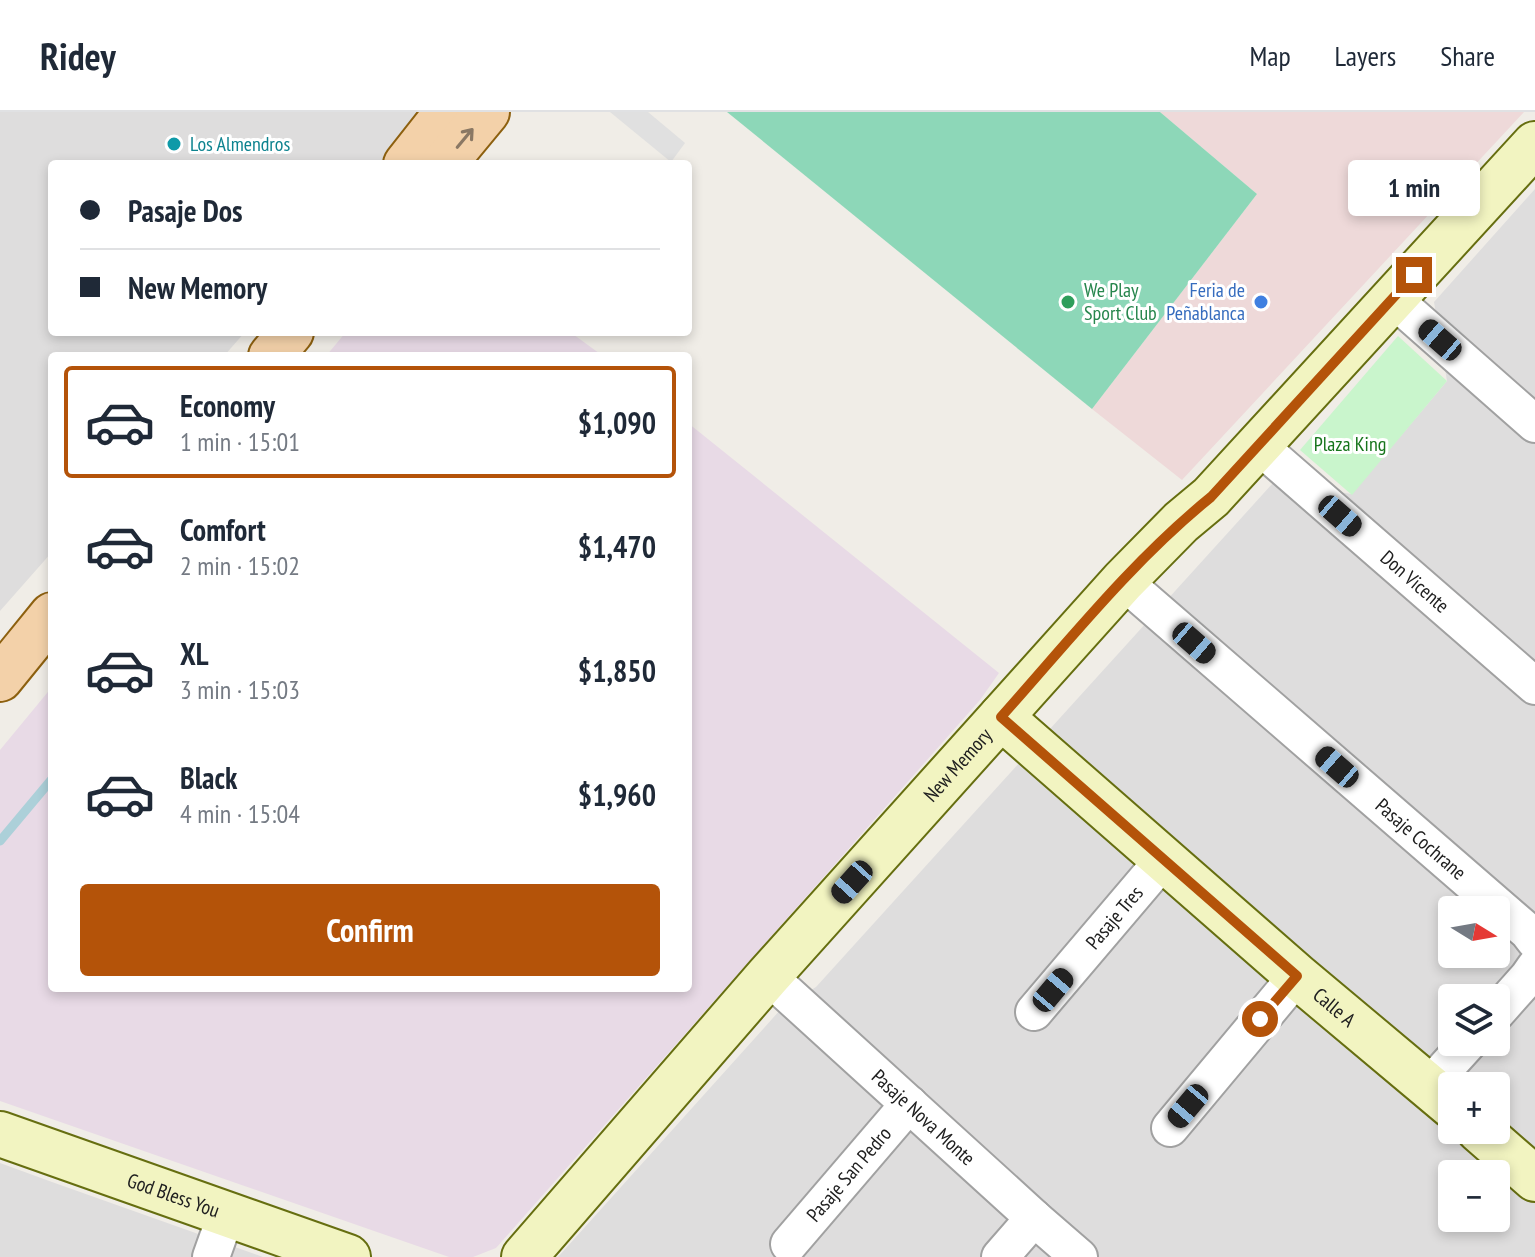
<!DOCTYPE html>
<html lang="en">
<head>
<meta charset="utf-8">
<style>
  :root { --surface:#fff; --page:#f2f2f3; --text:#1f2937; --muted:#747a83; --line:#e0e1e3; --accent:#b45309 }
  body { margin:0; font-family:"PT Sans Narrow",sans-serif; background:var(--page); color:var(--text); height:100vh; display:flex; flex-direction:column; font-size:30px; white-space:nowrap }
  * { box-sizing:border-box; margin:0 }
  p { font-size:26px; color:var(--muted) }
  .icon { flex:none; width:44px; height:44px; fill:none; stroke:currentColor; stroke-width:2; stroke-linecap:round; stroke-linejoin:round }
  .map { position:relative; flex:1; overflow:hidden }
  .side { position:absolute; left:48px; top:240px; width:644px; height:640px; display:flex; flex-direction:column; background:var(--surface); border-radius:8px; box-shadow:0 4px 12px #0003 }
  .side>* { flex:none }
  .hud { position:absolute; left:48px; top:48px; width:644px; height:176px; border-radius:8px; box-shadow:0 4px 12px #0003; display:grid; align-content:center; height:176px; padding:0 32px; background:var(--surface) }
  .needle { width:52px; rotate:101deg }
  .tools { position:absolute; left:1438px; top:784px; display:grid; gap:16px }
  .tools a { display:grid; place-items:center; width:72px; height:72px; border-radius:8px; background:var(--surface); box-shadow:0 4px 12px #0003; font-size:40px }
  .end { position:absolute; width:36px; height:36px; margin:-18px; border:10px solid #b45309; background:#fff; box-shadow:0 0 0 4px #fff }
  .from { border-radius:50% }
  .bubble { position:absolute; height:56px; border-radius:8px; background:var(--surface); box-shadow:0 4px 12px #0003; font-size:26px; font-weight:800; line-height:56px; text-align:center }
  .car { position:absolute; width:24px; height:48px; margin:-24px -12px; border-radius:10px; box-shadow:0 0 6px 2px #0007; background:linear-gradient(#222 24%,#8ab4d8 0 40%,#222 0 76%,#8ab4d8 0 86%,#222 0) }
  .hud b { display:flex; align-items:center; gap:28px; height:76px; font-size:30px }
  .hud b+b { border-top:2px solid var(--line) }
  .hud i { width:20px; height:20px; background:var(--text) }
  ul { padding:14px 0 0; list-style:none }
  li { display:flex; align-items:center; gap:24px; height:112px; margin:0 16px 12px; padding:0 16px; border:4px solid transparent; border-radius:8px }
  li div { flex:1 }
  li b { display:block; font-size:30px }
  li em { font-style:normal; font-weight:800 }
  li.on { border-color:var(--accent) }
  li>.icon { width:72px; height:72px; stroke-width:1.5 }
  .action { display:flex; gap:16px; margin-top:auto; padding:16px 32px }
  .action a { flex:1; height:92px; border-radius:8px; background:var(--accent); color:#fff; font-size:32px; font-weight:800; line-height:92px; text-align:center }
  header { display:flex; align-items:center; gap:48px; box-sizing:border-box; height:112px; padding:0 40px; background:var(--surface); border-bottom:2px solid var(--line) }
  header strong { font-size:38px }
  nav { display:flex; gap:44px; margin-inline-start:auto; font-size:28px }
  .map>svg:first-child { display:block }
  .residential { fill:#dedddd; fill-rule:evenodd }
  .commercial { fill:#eed9d9 }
  .industrial { fill:#e8dae6 }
  .park { fill:#c9f5cc }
  .pitch { fill:#8dd7b8 }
  .parking { fill:#e0e0e0 }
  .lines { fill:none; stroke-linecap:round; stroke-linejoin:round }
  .stream { stroke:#acd0d9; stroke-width:9 }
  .street-casing { stroke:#a1a1a1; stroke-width:40 }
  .secondary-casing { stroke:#666e10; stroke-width:48 }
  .primary-casing { stroke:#8d600f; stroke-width:48 }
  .street { stroke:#fff; stroke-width:36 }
  .secondary { stroke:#f2f4c1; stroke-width:44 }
  .primary { stroke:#f3d1a9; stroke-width:44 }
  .oneway { stroke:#8a7864 }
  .route { stroke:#b45309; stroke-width:10 }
  .culture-dot { fill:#0f9aa8; stroke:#fff; stroke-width:3 }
  .leisure-dot { fill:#2e9e5b; stroke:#fff; stroke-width:3 }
  .shop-dot { fill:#3f7fe0; stroke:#fff; stroke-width:3 }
  .labels { text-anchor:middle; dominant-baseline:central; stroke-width:6; stroke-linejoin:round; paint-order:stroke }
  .culture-label { font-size:20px; fill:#0d838f; stroke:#fff; text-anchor:start }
  .leisure-label { font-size:20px; fill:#27864d; stroke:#fff; text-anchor:start }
  .shop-label { font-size:20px; fill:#366cbe; stroke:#fff; text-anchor:end }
  .park-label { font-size:20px; fill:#17751c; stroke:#fff }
  .street-label { font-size:20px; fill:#202020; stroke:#fff }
</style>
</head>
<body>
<header>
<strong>Ridey</strong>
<nav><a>Map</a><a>Layers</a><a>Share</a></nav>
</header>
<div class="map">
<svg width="1535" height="1145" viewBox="0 0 1535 1145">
  <rect width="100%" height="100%" fill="#f0ede7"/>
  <g class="residential">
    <path d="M 0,0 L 428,0 L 389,52 L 52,52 L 52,220 L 245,220 L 224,244 L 52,244 L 52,440 L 0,499 Z"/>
    <path d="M 1535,77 L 1535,1145 L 558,1145 L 781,897 L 816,875 L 1273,371 L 1352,382 L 1447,269 L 1434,190 ZM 1452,798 L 1496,798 L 1496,842 L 1452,842 ZM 1452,886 L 1496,886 L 1496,930 L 1452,930 ZM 1452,974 L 1496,974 L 1496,1018 L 1452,1018 ZM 1452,1062 L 1496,1062 L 1496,1106 L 1452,1106 Z"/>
    <path d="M 0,1051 L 52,1070 L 263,1145 L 0,1145 Z"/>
  </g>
  <path class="commercial" d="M 1160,0 L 1524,0 L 1182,368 L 1092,297 L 1257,82 Z"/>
  <g class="industrial">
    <path d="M 346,220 L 570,220 L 603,244 L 326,244 Z"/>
    <path d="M 688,311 L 999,561 L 980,588 L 496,1136 L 473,1145 L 449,1145 L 0,989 L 0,638 L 52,575 L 52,876 L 688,876 Z"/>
  </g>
  <path class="park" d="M 1398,224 L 1447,269 L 1352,383 L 1300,338 Z"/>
  <path class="pitch" d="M 727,0 L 1160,0 L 1257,82 L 1092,297 Z"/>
  <path class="parking" d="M 610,0 L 648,0 L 685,31 L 671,50 Z"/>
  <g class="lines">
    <path class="stream" d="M 0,729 L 52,667"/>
    <g class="street-casing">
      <g id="street">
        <path d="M 1392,186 L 1535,312"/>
        <path id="s1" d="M 1258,333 L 1535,574"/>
        <path id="s2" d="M 1123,469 L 1528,820 L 1535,829"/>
        <path id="s3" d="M 768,864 L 1034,1106 L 1079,1145"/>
        <path id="s4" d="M 1034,900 L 1164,747"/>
        <path d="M 1496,901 L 1528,865 L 1535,855"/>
        <path d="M 1429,974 L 1469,930"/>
        <path d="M 1170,1016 L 1297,864"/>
        <path id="s5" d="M 789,1132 L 909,992"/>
        <path d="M 211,1145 L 226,1103"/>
        <path d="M 1000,1145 L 1034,1106"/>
      </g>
    </g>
    <g class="secondary-casing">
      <g id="secondary">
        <path id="s6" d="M 1001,605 L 1297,864 L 1452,994"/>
        <path d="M 1479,1018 L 1535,1067"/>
        <path id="s7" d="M 0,1022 L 348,1145"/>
        <path id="s8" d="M 524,1145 L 768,864 L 1123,469 L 1181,410 L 1211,385 L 1535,32"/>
      </g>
    </g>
    <g class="primary-casing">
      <g id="primary">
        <path d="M 406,52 L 447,0"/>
        <path d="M 444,52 L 487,0"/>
        <path d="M 271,244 L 291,220"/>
        <path d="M 0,567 L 52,503"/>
      </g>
    </g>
    <use href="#street" class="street"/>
    <use href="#secondary" class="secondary"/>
    <use href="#primary" class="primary"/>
  </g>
  <defs><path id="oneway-shaft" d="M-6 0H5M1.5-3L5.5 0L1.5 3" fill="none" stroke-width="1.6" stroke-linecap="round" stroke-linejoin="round" transform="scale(2)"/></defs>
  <use class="oneway" href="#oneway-shaft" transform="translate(465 26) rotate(-50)"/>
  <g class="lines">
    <path class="route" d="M 1260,907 L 1297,864 L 1001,605 C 1068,530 1132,449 1211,385 L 1414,163"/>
  </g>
  <circle class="culture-dot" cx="174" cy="32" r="8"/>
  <circle class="leisure-dot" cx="1068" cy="190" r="8"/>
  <circle class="shop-dot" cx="1261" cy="190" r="8"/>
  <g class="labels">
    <g class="culture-label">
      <text x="190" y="32">Los Almendros</text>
    </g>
    <g class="leisure-label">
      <text x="1084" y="178">We Play<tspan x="1084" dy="23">Sport Club</tspan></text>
    </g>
    <g class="shop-label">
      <text x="1245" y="178">Feria de<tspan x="1245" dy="23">Peñablanca</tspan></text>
    </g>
    <g class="park-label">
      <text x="1350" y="332">Plaza King</text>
    </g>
    <g class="street-label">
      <text stroke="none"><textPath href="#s1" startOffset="208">Don Vicente</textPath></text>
      <text stroke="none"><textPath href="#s8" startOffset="656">New Memory</textPath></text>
      <text stroke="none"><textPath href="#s2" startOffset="394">Pasaje Cochrane</textPath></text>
      <text stroke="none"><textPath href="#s4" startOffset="124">Pasaje Tres</textPath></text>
      <text stroke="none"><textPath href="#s6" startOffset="442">Calle A</textPath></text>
      <text stroke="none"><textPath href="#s3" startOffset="210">Pasaje Nova Monte</textPath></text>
      <text stroke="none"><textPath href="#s5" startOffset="92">Pasaje San Pedro</textPath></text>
      <text stroke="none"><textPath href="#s7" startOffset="184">God Bless You</textPath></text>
    </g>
  </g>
</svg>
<div class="tools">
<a><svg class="needle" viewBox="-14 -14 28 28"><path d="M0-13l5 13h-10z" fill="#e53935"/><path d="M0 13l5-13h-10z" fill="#747a83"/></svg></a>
<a><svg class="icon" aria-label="layers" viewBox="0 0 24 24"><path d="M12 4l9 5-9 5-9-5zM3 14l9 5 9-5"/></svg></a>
<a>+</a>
<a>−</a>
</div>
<i class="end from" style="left:1260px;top:907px"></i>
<i class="end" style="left:1414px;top:163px"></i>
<div class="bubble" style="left:1348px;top:48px;width:132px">1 min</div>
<i class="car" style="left:1440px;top:228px;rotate:311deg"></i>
<i class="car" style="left:1340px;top:404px;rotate:131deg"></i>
<i class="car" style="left:1194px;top:531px;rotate:131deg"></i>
<i class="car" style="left:1337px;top:655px;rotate:311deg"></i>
<i class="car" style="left:852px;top:770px;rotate:222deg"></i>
<i class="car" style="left:1053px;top:878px;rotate:40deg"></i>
<i class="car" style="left:1188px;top:994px;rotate:220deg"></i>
<div class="hud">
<b><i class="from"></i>Pasaje Dos</b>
<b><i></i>New Memory</b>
</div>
<section class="side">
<ul>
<li class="on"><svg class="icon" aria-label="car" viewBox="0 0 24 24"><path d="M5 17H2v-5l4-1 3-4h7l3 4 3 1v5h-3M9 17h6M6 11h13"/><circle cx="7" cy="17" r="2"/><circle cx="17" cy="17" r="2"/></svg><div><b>Economy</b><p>1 min · 15:01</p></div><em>$1,090</em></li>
<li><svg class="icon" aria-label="car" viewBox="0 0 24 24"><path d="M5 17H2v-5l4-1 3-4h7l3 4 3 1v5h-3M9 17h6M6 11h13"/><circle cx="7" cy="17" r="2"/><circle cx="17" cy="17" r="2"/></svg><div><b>Comfort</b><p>2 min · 15:02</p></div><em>$1,470</em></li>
<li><svg class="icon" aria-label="car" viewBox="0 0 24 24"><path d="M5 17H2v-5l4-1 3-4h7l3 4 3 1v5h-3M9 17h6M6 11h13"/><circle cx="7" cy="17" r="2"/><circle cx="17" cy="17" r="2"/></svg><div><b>XL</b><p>3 min · 15:03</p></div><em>$1,850</em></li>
<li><svg class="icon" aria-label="car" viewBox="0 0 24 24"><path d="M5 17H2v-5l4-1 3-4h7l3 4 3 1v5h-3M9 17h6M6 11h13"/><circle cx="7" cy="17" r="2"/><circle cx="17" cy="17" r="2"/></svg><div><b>Black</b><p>4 min · 15:04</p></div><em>$1,960</em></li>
</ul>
<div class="action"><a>Confirm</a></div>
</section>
</div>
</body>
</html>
